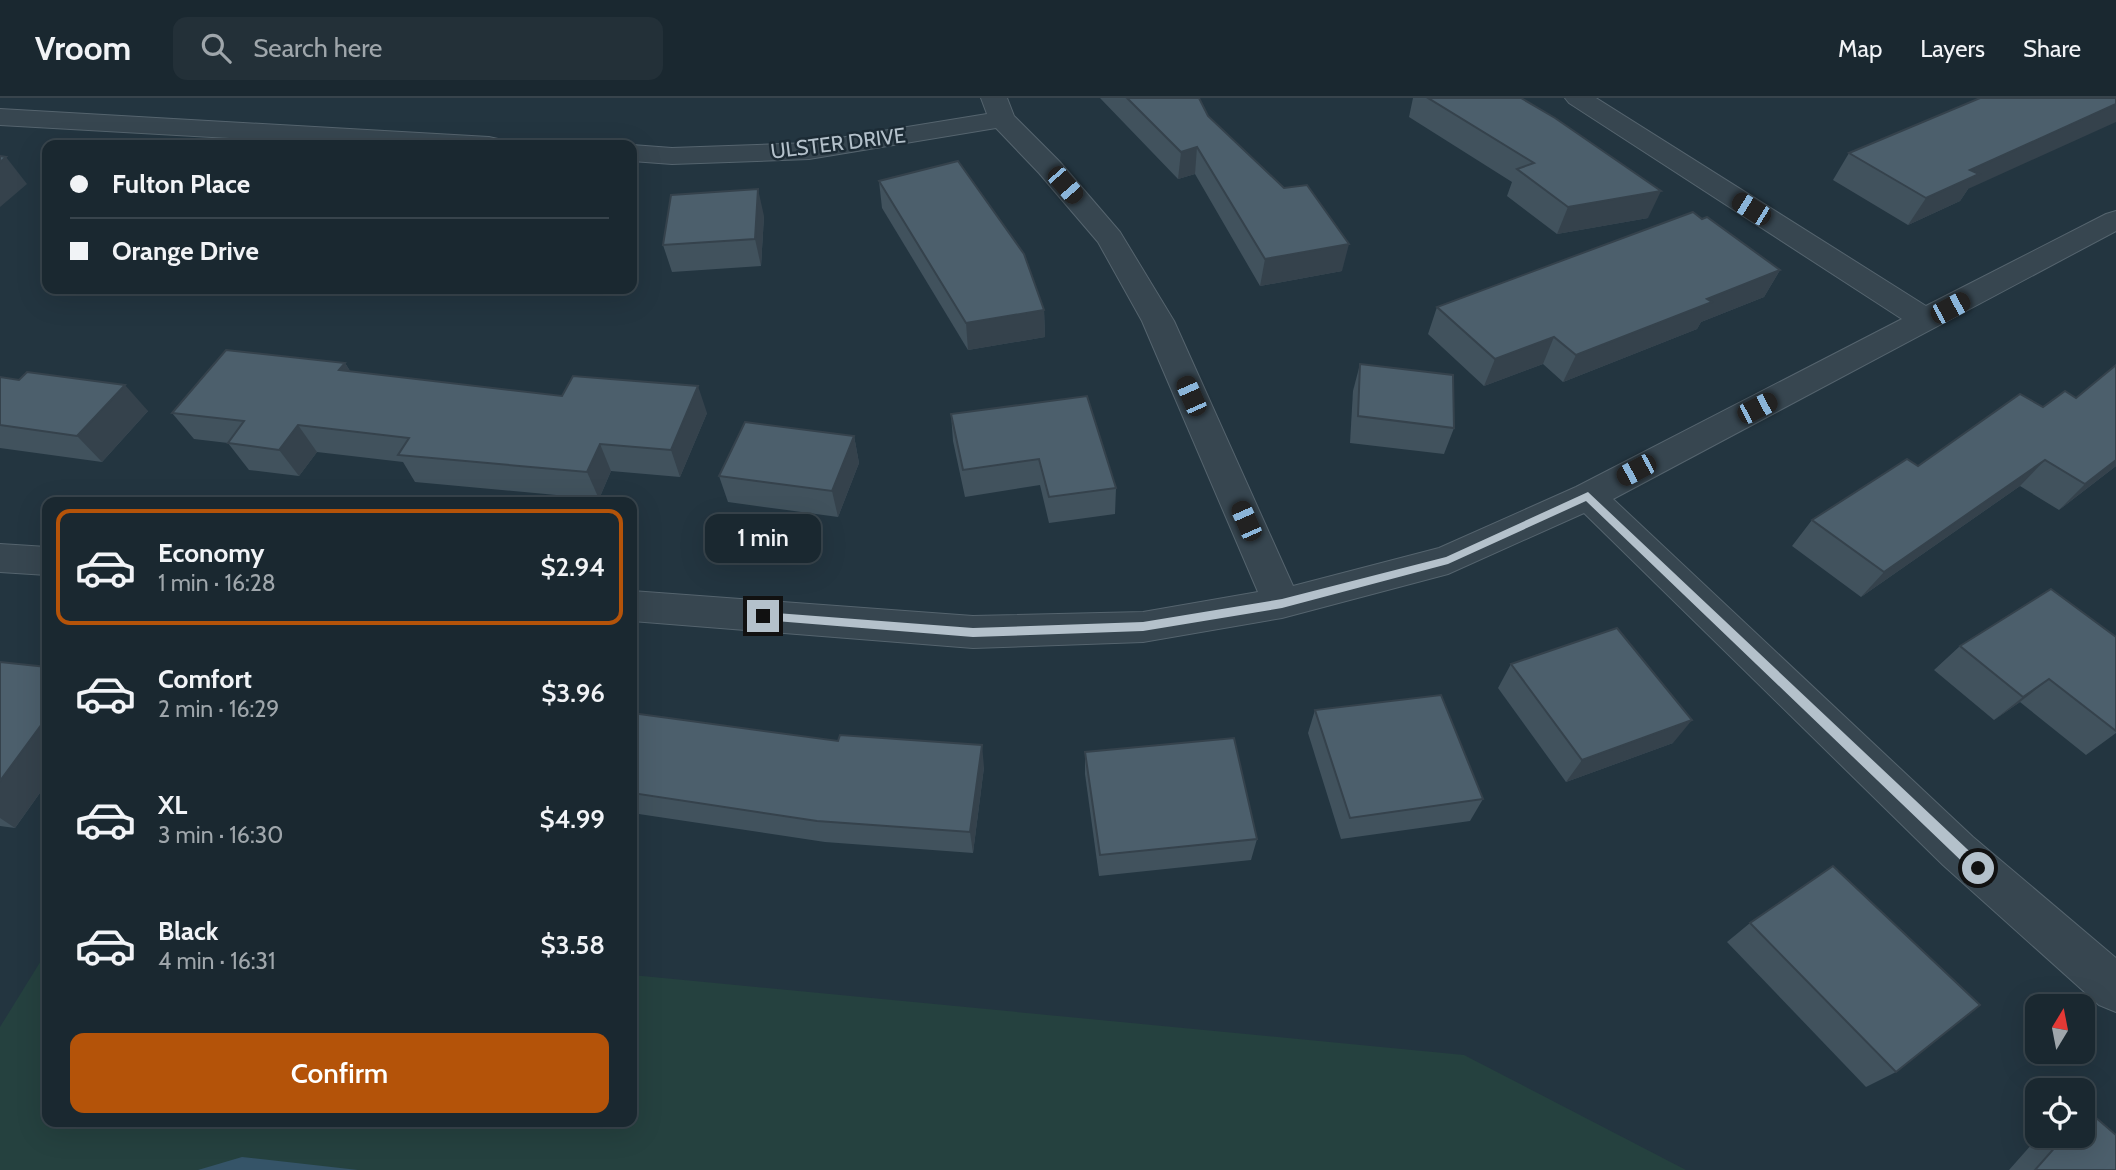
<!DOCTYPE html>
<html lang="en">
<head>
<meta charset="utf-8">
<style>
  :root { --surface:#1a2830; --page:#233038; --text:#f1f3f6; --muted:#9fa6ab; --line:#38444c; --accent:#b45309 }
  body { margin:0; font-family:Cabin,sans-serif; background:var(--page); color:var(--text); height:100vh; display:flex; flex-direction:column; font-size:26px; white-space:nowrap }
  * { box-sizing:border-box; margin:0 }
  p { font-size:23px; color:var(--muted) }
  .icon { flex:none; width:38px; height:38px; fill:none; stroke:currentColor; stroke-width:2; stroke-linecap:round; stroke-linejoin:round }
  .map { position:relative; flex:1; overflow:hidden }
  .side { position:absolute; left:42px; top:399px; width:595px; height:630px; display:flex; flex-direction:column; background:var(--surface); border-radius:14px; box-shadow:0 7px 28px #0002,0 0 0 2px var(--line) }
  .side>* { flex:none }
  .hud { position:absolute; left:42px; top:42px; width:595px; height:154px; border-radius:14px; box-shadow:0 7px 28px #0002,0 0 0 2px var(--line); display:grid; align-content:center; height:154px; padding:0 28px; background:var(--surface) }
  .needle { width:46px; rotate:10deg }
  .tools { position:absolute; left:2025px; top:896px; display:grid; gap:14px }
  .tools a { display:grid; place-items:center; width:70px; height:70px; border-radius:14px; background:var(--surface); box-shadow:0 7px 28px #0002,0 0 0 2px var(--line); font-size:35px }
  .end { position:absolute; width:32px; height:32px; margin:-16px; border:9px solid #b4c1cb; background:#111; box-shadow:0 0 0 4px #111 }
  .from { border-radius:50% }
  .bubble { position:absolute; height:49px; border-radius:14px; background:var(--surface); box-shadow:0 7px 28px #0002,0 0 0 2px var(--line); font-size:23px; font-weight:600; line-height:49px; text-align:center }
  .car { position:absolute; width:21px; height:42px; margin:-21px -10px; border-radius:9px; box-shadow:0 0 5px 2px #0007; background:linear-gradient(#222 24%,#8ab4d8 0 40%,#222 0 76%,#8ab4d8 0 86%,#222 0) }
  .hud b { display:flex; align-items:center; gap:24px; height:66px; font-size:26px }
  .hud b+b { border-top:2px solid var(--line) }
  .hud i { width:18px; height:18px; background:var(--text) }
  ul { padding:12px 0 0; list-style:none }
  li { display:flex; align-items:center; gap:21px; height:116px; margin:0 14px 10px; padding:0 14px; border:4px solid transparent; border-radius:14px }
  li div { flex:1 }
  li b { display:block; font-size:26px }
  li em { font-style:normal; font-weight:600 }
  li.active { border-color:var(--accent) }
  li>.icon { width:63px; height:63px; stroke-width:1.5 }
  .button { display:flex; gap:14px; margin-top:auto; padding:14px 28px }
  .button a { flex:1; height:80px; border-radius:14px; background:var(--accent); color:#fff; font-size:28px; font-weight:600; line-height:80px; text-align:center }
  header { display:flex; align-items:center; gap:42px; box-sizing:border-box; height:98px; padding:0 35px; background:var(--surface); border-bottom:2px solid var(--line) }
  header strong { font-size:33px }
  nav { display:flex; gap:38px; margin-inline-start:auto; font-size:24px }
  .search { width:490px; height:63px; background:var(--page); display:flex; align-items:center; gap:18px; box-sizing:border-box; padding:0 24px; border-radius:14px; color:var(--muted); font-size:26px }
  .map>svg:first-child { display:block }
  .green { fill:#25413f }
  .water { fill:#355468 }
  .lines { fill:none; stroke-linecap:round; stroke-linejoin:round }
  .minor-casing { stroke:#55646e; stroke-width:2 }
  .minor { fill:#374650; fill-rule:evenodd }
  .wall { fill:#41525d }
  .shaded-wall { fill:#35424c }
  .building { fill:#4c5f6c; stroke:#35424c; stroke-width:2 }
  .route { fill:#b4c1cb }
  .labels { text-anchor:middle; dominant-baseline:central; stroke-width:5; stroke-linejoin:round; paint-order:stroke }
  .far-street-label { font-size:21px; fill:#b4c1cb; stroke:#1c2b35 }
</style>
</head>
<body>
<header>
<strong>Vroom</strong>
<div class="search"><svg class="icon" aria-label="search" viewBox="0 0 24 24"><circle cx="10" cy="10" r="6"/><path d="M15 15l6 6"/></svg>Search here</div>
<nav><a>Map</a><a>Layers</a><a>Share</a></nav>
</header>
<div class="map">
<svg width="2116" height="1072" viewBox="0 0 2116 1072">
  <rect width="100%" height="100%" fill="#233540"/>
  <path class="green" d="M 47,853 L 47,1024 L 632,1024 L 632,877 L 1464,957 L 1686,1072 L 0,1072 L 0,929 Z"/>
  <path class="water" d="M 242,1059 L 358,1072 L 198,1072 Z"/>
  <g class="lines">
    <g class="minor-casing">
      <g id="minor">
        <path d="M 981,0 L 1007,0 L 1014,18 L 1059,63 L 1120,134 L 1174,223 L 1293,488 L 1439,450 L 1576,389 L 1902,221 L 1569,5 L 1565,0 L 1596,0 L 1926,208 L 2106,116 L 2116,113 L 2116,133 L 1613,401 L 1973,739 L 2116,860 L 2116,914 L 2099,907 L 1943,767 L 1584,415 L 1448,476 L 1282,520 L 1143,544 L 973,550 L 632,523 L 632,493 L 973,518 L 1143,514 L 1258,494 L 1142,223 L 1098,144 L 1039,75 L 996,30 L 809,61 L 672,66 L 632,63 L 632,47 L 672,50 L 809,45 L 987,16 Z"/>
        <path d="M 0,11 L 489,39 L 498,41 L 502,47 L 354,47 L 0,27 Z"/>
        <path d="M 0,446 L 47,449 L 47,477 L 0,474 Z"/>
      </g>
    </g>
    <use href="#minor" class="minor"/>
  </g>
  <g class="wall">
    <path d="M 1100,0 L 1199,0 L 1208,18 L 1342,173 L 1260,188 L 1195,76 L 1178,81 Z"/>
    <path d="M 1413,0 L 1521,0 L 1648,120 L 1557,136 L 1507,98 L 1512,84 L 1409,19 Z"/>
    <path d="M 1849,55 L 1968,91 L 1960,103 L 1908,127 L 1833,82 Z"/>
    <path d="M 879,83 L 1044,212 L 1045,239 L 968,252 L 882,110 Z"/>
    <path d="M 764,118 L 761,168 L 672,174 L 663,147 Z"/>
    <path d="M 1780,172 L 1764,199 L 1701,224 L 1697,231 L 1563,284 L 1543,266 L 1484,288 L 1428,236 L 1437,209 Z"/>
    <path d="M 345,265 L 350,273 L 707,315 L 680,379 L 611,373 L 599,401 L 415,384 L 403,364 L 317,354 L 299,378 L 249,372 L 228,345 L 194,341 L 172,315 Z"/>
    <path d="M 1360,266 L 1454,330 L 1444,356 L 1350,345 L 1353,293 Z"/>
    <path d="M 0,279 L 148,313 L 102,364 L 0,350 Z"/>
    <path d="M 2020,296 L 2116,368 L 2059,412 L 2020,388 L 1861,499 L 1792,448 L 1812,422 L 1918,368 Z"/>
    <path d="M 951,316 L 1116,390 L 1115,416 L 1049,425 L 1040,387 L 965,399 L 953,343 Z"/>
    <path d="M 854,338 L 859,365 L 838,419 L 728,404 L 719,378 Z"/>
    <path d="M 2116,539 L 2116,635 L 2086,657 L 2020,604 L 1994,622 L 1934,572 L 1960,548 Z"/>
    <path d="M 0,564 L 47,569 L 47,685 L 15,730 L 0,728 Z"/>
    <path d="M 1511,566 L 1673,645 L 1566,684 L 1498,590 Z"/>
    <path d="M 1315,612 L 1483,701 L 1470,723 L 1341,741 L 1308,635 Z"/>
    <path d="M 632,615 L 984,669 L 973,755 L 825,744 L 632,715 Z"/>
    <path d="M 1085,654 L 1257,741 L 1251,762 L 1099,778 L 1085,676 Z"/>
    <path d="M 1750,825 L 1896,974 L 1866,989 L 1727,844 Z"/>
    <path d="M 2087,1012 L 2116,1072 L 2009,1072 L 2039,1038 L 2082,1038 L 2082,1014 Z"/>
  </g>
  <g class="shaded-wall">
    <path d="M 2116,6 L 2116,24 L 1968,91 L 1960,103 L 1908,127 L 1926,100 L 1970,72 Z"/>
    <path d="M 1197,49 L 1195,76 L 1178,81 L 1181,54 Z"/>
    <path d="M 6,59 L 27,86 L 0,109 L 0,64 Z"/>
    <path d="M 758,91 L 764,118 L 761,168 L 755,141 Z"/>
    <path d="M 1661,93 L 1648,120 L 1557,136 L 1568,109 Z"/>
    <path d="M 1349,146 L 1342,173 L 1260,188 L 1265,161 Z"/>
    <path d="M 1780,172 L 1764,199 L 1701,224 L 1697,231 L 1563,284 L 1576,257 L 1707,201 Z"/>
    <path d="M 1044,212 L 1045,239 L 968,252 L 966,225 Z"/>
    <path d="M 1554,239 L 1543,266 L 1484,288 L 1495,261 Z"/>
    <path d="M 345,265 L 362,292 L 339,272 Z"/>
    <path d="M 125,287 L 148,313 L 102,364 L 77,338 Z"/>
    <path d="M 698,288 L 707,315 L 680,379 L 671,352 Z"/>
    <path d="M 298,327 L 317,354 L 299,378 L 279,352 Z"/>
    <path d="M 854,338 L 859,365 L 838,419 L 832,393 Z"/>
    <path d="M 600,346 L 611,373 L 599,401 L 587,374 Z"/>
    <path d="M 2045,362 L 2020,388 L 1861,499 L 1884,474 Z"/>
    <path d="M 2116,362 L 2116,368 L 2059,412 L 2085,386 Z"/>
    <path d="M 2049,581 L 2020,604 L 1994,622 L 2023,599 Z"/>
    <path d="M 47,619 L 47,685 L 15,730 L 0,720 L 0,683 Z"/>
    <path d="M 1692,622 L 1673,645 L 1566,684 L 1582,662 Z"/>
    <path d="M 982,647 L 984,669 L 973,755 L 970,734 Z"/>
  </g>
  <g class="building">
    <path d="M 1127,0 L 1199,0 L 1208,18 L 1284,90 L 1307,87 L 1349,146 L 1265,161 L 1197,49 L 1181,54 Z"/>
    <path d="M 1428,0 L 1521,0 L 1555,20 L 1661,93 L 1568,109 L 1517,71 L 1534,65 Z"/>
    <path d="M 1980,0 L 2116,0 L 2116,6 L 1970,72 L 1979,76 L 1926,100 L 1849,55 Z"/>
    <path d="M 0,58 L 6,59 L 0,64 Z"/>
    <path d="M 958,63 L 1024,156 L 1044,212 L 966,225 L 879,83 Z"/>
    <path d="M 758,91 L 755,141 L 663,147 L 671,97 Z"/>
    <path d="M 1693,114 L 1702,121 L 1707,119 L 1780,172 L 1707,201 L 1712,204 L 1576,257 L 1554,239 L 1495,261 L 1437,209 Z"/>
    <path d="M 226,252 L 345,265 L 339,272 L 562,298 L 573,278 L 698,288 L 671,352 L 600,346 L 587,374 L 398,357 L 409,340 L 298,327 L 279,352 L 228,345 L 244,323 L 172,315 Z"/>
    <path d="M 1360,266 L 1453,277 L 1454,330 L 1358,318 Z"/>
    <path d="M 2116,267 L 2116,362 L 2085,386 L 2045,362 L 1884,474 L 1812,422 L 1907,361 L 1918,368 L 2020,296 L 2043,309 L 2065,293 L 2076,300 Z"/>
    <path d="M 27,274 L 125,287 L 77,338 L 0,327 L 0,279 L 19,282 Z"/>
    <path d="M 1087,298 L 1116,390 L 1049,399 L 1039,361 L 963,372 L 951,316 Z"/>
    <path d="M 745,324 L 854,338 L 832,393 L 719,378 Z"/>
    <path d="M 2051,491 L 2116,539 L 2116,633 L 2049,581 L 2023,599 L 1960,548 Z"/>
    <path d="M 1617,530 L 1692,622 L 1582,662 L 1511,566 Z"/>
    <path d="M 0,564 L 47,569 L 47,619 L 0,683 Z"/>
    <path d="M 1441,597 L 1483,701 L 1350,720 L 1315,612 Z"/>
    <path d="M 632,615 L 838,643 L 840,637 L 982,647 L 970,734 L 817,723 L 632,695 Z"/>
    <path d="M 1234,640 L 1257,741 L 1100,757 L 1085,654 Z"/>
    <path d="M 1833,768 L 1980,907 L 1896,974 L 1750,825 Z"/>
    <path d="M 2087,1012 L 2116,1037 L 2116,1072 L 2035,1072 L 2065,1038 L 2082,1038 L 2082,1018 Z"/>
  </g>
  <path class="route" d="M 1588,394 L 1983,766 L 1983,775 L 1974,775 L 1586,403 L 1448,466 L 1282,510 L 1143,533 L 973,539 L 763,522 L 758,518 L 763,514 L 973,530 L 1143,524 L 1282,501 L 1446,459 Z"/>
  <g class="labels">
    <g class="far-street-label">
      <text transform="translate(838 45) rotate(-7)">ULSTER DRIVE</text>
    </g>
  </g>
</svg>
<div class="tools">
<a><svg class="needle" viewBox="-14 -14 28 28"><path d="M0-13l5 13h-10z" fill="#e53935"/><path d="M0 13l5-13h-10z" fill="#9fa6ab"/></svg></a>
<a><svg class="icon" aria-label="locate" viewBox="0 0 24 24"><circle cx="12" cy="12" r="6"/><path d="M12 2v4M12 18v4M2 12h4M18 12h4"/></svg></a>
</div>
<i class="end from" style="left:1978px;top:770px"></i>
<i class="end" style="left:763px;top:518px"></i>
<div class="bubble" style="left:705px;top:416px;width:116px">1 min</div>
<i class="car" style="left:1065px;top:87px;rotate:139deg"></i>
<i class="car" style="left:1751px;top:111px;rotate:302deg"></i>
<i class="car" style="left:1950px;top:210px;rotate:62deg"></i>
<i class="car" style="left:1191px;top:298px;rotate:336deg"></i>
<i class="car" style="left:1757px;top:310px;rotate:63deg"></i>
<i class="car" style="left:1636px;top:372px;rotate:242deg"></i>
<i class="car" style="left:1246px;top:423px;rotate:336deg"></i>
<div class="hud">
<b><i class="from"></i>Fulton Place</b>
<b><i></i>Orange Drive</b>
</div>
<section class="side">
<ul>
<li class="active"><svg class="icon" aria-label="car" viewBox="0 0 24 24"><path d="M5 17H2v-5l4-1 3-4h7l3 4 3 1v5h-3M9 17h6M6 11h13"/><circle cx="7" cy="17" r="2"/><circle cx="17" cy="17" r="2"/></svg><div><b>Economy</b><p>1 min · 16:28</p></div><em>$2.94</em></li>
<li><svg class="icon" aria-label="car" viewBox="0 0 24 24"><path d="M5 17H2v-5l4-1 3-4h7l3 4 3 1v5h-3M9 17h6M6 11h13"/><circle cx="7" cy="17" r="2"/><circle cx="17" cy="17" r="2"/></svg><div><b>Comfort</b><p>2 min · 16:29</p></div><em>$3.96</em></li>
<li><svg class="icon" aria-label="car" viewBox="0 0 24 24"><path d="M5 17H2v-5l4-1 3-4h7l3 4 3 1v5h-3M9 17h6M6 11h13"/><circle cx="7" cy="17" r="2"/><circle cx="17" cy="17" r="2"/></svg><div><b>XL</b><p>3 min · 16:30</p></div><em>$4.99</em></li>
<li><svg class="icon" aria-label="car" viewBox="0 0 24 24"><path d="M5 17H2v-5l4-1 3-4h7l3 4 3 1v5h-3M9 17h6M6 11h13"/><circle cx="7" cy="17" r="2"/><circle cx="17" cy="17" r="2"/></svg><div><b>Black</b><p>4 min · 16:31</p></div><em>$3.58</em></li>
</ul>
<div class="button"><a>Confirm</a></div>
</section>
</div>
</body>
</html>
